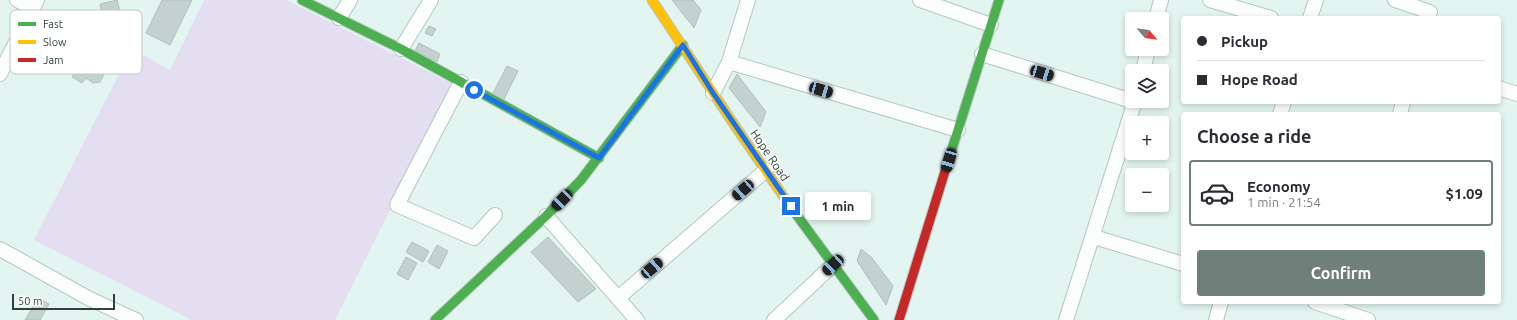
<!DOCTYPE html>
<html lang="en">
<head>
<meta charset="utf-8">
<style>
  :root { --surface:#fff; --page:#f7f7f7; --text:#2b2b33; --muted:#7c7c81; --line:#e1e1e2; --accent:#6f807b }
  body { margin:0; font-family:Ubuntu,sans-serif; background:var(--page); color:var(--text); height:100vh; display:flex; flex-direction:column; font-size:15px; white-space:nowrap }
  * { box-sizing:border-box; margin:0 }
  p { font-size:13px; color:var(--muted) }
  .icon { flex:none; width:22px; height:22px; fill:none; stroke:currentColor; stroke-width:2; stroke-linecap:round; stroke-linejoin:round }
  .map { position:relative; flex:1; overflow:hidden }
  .side { position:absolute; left:1181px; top:112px; width:320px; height:192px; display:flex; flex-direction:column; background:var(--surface); border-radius:4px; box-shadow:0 2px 6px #0003 }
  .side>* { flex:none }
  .guide { position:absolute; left:1181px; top:16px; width:320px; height:88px; border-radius:4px; box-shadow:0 2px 6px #0003; display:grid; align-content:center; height:88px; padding:0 16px; background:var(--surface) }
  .needle { width:26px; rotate:119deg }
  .controls { position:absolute; left:1125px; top:12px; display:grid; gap:8px }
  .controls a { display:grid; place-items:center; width:44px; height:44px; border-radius:4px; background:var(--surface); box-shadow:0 2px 6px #0003; font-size:20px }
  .scale { position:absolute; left:12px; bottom:10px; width:103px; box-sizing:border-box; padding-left:4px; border:2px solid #30413c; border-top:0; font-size:11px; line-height:14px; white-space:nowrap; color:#30413c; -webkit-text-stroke:3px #fff; paint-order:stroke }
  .end { position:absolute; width:18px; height:18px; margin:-9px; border:5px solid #1a73e8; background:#fff; box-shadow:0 0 0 2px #fff }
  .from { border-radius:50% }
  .bubble { position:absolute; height:28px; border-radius:4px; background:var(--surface); box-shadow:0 2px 6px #0003; font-size:13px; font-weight:700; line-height:28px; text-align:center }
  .car { position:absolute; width:12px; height:24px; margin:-12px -6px; border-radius:5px; box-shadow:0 0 3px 1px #0007; background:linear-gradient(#222 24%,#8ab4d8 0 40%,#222 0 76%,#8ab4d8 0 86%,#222 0) }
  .guide b { display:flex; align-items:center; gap:14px; height:38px; font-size:15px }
  .guide b+b { border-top:1px solid var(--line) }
  .guide i { width:10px; height:10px; background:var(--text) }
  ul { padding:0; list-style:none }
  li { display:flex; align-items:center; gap:12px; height:66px; margin:0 8px 6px; padding:0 8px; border:2px solid transparent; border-radius:4px }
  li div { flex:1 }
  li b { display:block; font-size:15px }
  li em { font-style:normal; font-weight:700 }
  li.on { border-color:var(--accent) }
  li>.icon { width:36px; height:36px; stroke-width:1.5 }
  h2 { padding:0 16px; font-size:18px; line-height:48px }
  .button { display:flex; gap:8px; margin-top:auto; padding:8px 16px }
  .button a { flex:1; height:46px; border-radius:4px; background:var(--accent); color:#fff; font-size:16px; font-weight:700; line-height:46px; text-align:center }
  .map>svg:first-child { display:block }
  .green { fill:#e4def1 }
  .building { fill:#c3d2ce; stroke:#b0c1bc; fill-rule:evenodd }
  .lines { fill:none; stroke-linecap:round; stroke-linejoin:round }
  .street-casing { stroke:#b6c6c1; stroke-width:16 }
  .fast-casing { stroke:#b6c6c1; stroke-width:11 }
  .slow-casing { stroke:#b6c6c1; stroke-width:11 }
  .jam-casing { stroke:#b6c6c1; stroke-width:11 }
  .street { stroke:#fbfefd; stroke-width:14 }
  .fast { stroke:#4caf50; stroke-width:9 }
  .slow { stroke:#ffc107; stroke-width:9 }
  .jam { stroke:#c62828; stroke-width:9 }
  .route { stroke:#1a73e8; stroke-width:5 }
  .labels { text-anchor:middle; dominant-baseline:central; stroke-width:3; stroke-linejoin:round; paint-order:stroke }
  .street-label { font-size:12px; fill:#30413c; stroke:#fff }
  .key { fill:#fff; stroke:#c1c6c4; stroke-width:1 }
  .key-label { font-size:11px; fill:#30413c }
</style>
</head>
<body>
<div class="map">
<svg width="1517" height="320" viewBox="0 0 1517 320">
  <rect width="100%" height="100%" fill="#e3f5f0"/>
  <path class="green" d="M 204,0 L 286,0 L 453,84 L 335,320 L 192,320 L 34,240 L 132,49 L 170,70 Z"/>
  <g class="building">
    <path d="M 117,0 L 122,19 L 104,23 L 100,4 Z"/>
    <path d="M 162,0 L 192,0 L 170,45 L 146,33 Z"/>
    <path d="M 672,0 L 693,0 L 701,10 L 694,28 Z"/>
    <path d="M 429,26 L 436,29 L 432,36 L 425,33 Z"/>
    <path d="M 78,34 L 108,50 L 105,55 L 112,59 L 100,82 L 93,83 L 86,78 L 82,83 L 72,77 L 74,74 L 72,72 L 72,70 L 62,63 ZM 81,57 L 95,65 L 91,74 L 76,66 Z"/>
    <path d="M 419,43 L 440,54 L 437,62 L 415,51 Z"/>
    <path d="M 507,66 L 518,71 L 503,101 L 492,95 Z"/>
    <path d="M 737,74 L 766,112 L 760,127 L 729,88 Z"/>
    <path d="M 548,237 L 596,289 L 578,302 L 531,252 Z"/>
    <path d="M 412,242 L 429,251 L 423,262 L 406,252 Z"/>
    <path d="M 437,245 L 448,251 L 439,269 L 428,262 Z"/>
    <path d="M 861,249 L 872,258 L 893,286 L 886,305 L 857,261 Z"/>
    <path d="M 406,257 L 417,263 L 408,280 L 397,274 Z"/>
    <path d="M 38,298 L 49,304 L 40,320 L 25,320 Z"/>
  </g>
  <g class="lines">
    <g class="street-casing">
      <g id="street">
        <path d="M 17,0 L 33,8"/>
        <path d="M 920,0 L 991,25"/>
        <path d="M 1210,0 L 1271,18"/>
        <path d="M 1395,0 L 1430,12"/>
        <path d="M 339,18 L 350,0"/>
        <path d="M 1310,18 L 1316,0"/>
        <path d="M 1156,19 L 1161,0"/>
        <path d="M 401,49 L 431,0"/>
        <path d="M 982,54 L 1132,101"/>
        <path d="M 729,62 L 958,130"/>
        <path d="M 1143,71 L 1148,49"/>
        <path d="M 0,74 L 37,0"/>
        <path d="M 461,82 L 397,205 L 474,238 L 495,215"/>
        <path d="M 1499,88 L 1517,94"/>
        <path d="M 713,93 L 729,62 L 748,0"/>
        <path d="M 1280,114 L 1284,102"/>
        <path d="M 1400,114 L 1403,102"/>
        <path d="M 546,216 L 637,320"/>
        <path d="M 1094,237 L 1183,264"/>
        <path d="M 0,249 L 88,298 L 136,320"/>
        <path d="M 618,298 L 766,170"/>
        <path d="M 1315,302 L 1368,320"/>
        <path d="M 774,320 L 833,265"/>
        <path d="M 1066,320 L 1135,101"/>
        <path d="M 1216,320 L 1221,302"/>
      </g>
    </g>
    <g class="fast-casing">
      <g id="fast">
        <path d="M 302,0 L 401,49 L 599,158"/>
        <path d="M 946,168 L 999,0"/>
        <path d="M 790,206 L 874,320"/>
        <path d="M 435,320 L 546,216 L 581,180 L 683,45"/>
      </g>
    </g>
    <g class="slow-casing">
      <path id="slow" d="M 652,0 L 733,123 L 790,206"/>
    </g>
    <g class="jam-casing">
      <path id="jam" d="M 899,320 L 946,168"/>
    </g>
    <use href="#street" class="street"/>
    <use href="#fast" class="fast"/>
    <use href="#slow" class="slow"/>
    <use href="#jam" class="jam"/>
  </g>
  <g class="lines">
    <path class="route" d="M 474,90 L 599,158 L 683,45 L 713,93 L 791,206"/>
  </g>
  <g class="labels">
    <g class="street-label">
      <text transform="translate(770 155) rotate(56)">Hope Road</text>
    </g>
  </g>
  <rect x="10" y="10" width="132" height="64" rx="6" class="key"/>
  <rect x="18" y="22" width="18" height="4" fill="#4caf50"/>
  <rect x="18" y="40" width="18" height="4" fill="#ffc107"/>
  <rect x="18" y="58" width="18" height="4" fill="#c62828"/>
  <g class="key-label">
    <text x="43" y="28">Fast</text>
    <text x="43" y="46">Slow</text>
    <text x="43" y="64">Jam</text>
  </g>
</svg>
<div class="controls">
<a><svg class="needle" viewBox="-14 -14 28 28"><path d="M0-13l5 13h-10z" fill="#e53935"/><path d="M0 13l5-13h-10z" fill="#7c7c81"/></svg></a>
<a><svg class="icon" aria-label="layers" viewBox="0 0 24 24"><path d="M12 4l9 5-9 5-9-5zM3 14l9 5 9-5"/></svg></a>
<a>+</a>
<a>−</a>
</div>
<div class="scale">50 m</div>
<i class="end from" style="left:474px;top:90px"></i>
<i class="end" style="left:791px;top:206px"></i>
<div class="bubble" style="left:805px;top:192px;width:66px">1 min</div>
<i class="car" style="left:1042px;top:73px;rotate:107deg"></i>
<i class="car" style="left:821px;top:90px;rotate:106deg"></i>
<i class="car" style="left:949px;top:160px;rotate:197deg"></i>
<i class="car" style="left:743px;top:190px;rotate:229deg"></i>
<i class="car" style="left:562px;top:200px;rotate:224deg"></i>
<i class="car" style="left:833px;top:265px;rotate:227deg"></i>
<i class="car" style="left:652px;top:268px;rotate:49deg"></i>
<div class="guide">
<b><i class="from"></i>Pickup</b>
<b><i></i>Hope Road</b>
</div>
<section class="side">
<h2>Choose a ride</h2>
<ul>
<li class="on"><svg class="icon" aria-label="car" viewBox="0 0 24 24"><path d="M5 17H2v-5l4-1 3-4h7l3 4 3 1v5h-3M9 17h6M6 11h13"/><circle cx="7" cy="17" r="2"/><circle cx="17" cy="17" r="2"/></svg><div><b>Economy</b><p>1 min · 21:54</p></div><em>$1.09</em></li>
</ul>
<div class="button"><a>Confirm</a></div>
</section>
</div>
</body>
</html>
